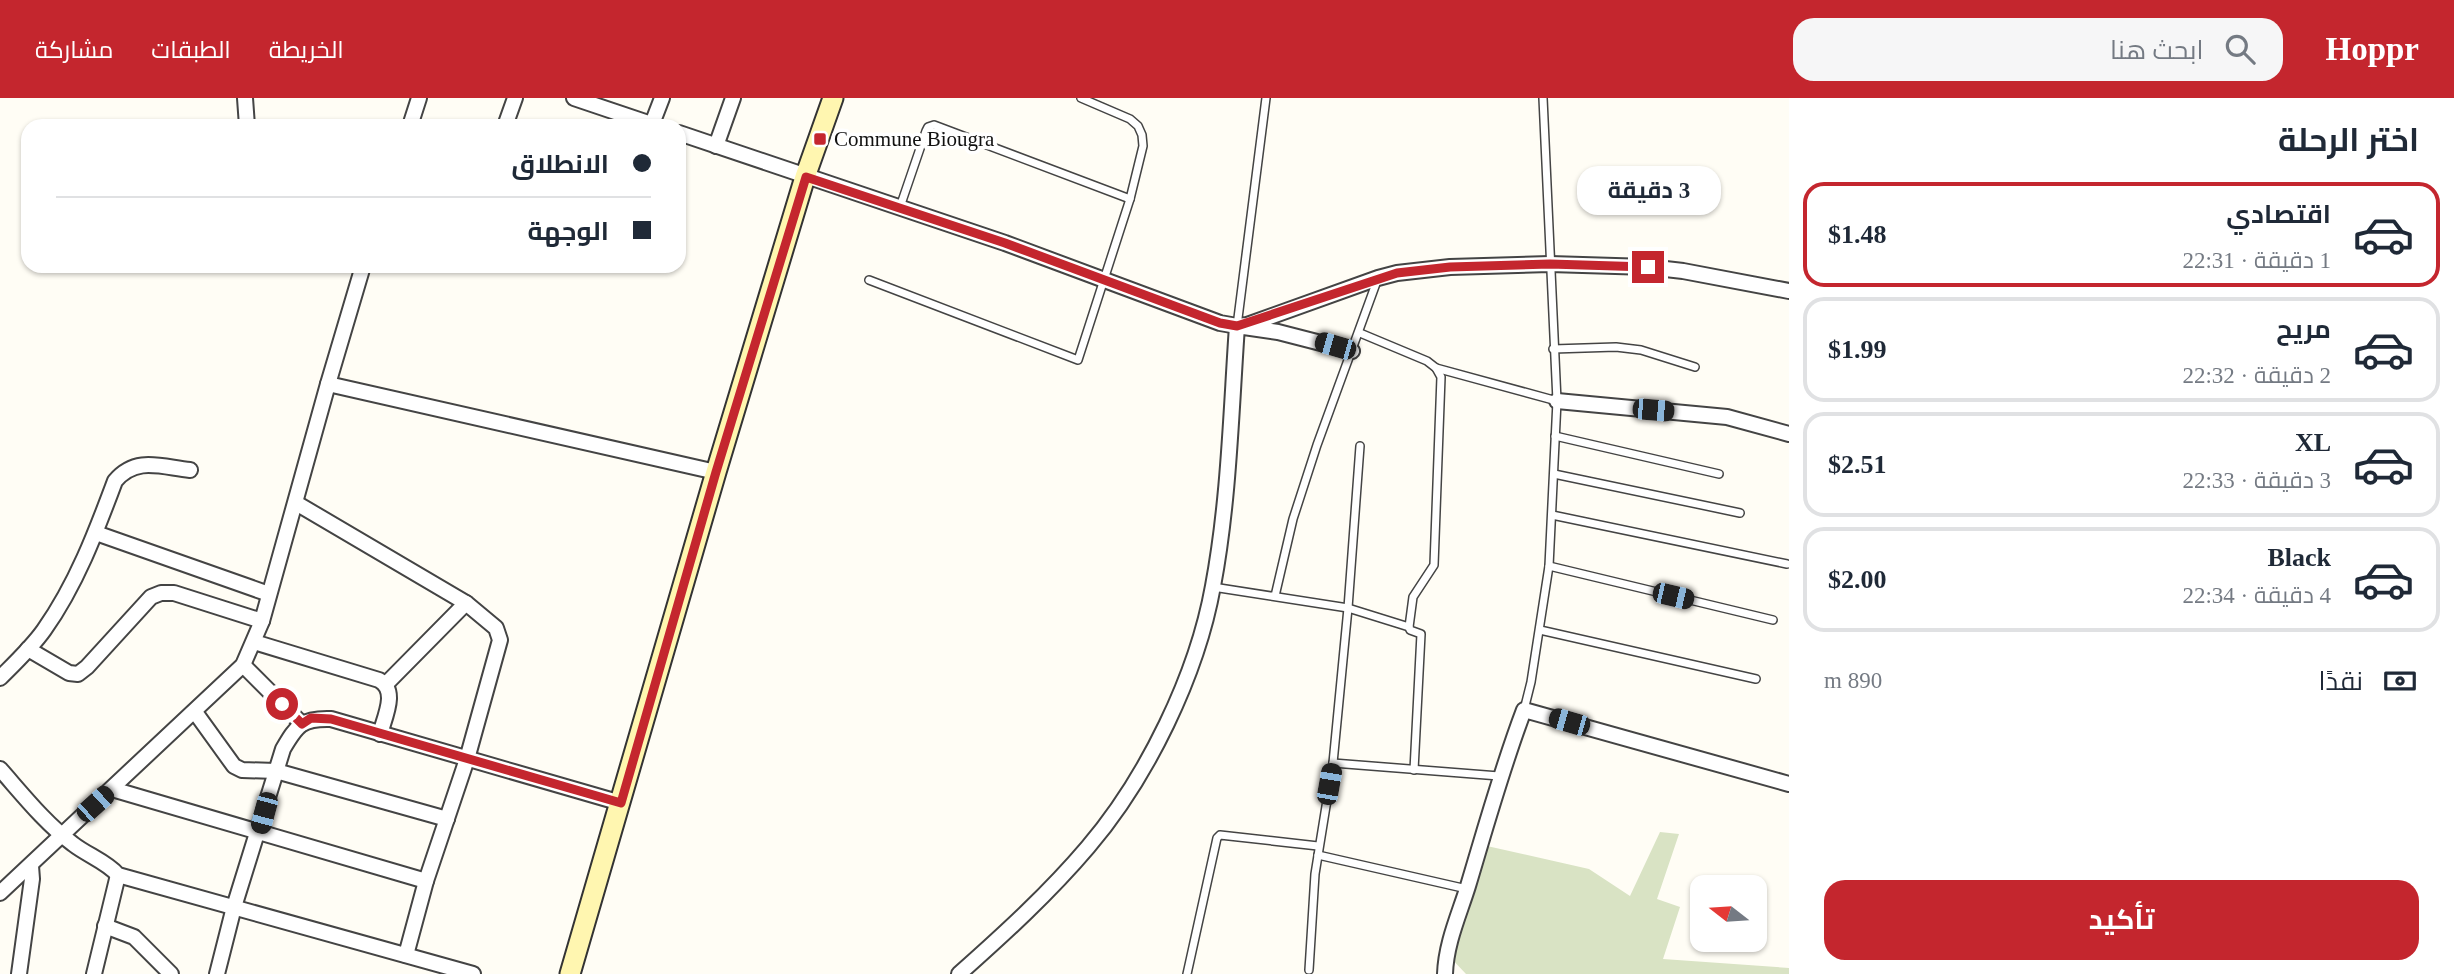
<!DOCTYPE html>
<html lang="ar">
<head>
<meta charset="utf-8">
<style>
  :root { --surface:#fff; --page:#f6f6f7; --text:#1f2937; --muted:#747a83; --line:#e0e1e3; --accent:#c4262e }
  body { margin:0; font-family:"Times New Roman",Cairo,serif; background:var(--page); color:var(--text); direction:rtl; height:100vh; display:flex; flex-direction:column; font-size:26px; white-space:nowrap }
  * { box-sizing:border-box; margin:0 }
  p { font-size:23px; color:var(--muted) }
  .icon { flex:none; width:38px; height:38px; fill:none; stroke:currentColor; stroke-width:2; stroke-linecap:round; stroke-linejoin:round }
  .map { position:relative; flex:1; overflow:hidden; direction:ltr }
  .panel { display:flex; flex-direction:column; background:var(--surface); width:665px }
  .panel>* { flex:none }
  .guide { position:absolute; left:21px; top:21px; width:665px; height:154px; border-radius:21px; box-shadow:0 2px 5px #0004; direction:rtl; display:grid; align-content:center; height:154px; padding:0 35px; background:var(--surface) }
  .needle { width:46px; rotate:287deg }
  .controls { position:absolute; left:1690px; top:777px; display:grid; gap:14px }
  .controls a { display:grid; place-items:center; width:77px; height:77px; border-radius:14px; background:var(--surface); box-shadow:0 2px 5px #0004; font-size:35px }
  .end { position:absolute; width:32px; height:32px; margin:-16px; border:9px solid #c4262e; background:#fff; box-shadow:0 0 0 4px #fff }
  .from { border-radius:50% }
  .bubble { position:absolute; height:49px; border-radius:21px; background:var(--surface); box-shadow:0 2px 5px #0004; font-size:23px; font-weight:700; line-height:49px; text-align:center; direction:rtl }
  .car { position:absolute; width:21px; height:42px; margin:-21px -10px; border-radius:9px; box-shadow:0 0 5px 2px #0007; background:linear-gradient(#222 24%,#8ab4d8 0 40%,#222 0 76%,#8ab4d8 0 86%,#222 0) }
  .guide b { display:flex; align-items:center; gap:24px; height:66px; font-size:26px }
  .guide b+b { border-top:2px solid var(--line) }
  .guide i { width:18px; height:18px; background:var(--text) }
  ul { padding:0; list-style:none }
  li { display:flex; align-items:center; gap:21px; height:105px; margin:0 14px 10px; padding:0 21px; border:4px solid var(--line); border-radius:21px }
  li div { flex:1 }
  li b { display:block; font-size:26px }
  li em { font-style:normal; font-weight:700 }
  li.selected { border-color:var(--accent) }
  li>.icon { width:63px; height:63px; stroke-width:1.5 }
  h2 { padding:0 35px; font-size:32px; line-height:84px }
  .pay { display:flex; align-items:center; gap:18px; height:77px; padding:0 35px; font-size:26px }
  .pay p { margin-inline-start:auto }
  .button { display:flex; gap:14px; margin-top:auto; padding:14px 35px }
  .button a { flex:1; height:80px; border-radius:21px; background:var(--accent); color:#fff; font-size:28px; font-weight:700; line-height:80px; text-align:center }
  header { display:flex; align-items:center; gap:42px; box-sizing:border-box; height:98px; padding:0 35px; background:var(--accent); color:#fff }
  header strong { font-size:33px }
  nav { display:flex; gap:38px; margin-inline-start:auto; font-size:24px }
  .search { width:490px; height:63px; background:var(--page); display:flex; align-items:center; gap:18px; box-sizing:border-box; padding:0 24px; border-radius:21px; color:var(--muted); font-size:26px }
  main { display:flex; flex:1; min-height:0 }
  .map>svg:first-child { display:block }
  .cemetery { fill:#d9e3c4 }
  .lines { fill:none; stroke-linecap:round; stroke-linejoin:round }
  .lane-casing { stroke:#444; stroke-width:10 }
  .street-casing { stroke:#444; stroke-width:18 }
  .secondary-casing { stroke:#333; stroke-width:23 }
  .lane { stroke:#fff; stroke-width:7 }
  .street { stroke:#fff; stroke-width:14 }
  .secondary { stroke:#fff6b0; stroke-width:19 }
  .route { stroke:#c4262e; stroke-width:9 }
  .poi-dot { fill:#c4262e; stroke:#fff; stroke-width:2.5 }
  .labels { text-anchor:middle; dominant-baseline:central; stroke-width:7; stroke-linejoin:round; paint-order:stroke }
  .poi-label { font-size:21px; fill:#111; stroke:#fff; text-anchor:start }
</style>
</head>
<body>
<header>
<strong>Hoppr</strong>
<div class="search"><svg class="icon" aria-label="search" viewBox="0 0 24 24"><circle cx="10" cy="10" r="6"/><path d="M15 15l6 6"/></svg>ابحث هنا</div>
<nav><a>الخريطة</a><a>الطبقات</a><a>مشاركة</a></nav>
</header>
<main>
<section class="panel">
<h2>اختر الرحلة</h2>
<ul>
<li class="selected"><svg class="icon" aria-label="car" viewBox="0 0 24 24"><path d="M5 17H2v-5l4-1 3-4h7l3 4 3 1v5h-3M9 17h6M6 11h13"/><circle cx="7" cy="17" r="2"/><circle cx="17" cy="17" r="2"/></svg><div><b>اقتصادي</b><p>1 دقيقة · 22:31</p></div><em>$1.48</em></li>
<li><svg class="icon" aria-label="car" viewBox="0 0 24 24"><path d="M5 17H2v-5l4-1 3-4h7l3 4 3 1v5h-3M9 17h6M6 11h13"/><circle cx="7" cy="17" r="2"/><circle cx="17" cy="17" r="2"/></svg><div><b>مريح</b><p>2 دقيقة · 22:32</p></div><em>$1.99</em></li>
<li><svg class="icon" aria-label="car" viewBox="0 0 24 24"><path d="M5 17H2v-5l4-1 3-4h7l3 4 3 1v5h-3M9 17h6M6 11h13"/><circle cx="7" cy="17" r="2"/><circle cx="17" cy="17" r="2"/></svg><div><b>XL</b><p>3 دقيقة · 22:33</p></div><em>$2.51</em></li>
<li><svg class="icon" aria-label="car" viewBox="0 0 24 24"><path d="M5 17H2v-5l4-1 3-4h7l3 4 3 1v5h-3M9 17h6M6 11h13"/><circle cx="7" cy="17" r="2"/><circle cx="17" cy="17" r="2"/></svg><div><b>Black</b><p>4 دقيقة · 22:34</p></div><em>$2.00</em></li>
</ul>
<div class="pay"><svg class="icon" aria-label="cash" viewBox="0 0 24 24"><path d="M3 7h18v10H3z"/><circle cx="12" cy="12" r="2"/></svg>نقدًا<p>890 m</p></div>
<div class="button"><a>تأكيد</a></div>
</section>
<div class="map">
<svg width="1789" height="876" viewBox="0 0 1789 876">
  <rect width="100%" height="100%" fill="#fffdf5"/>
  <path class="cemetery" d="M 1660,734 L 1679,736 L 1657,801 L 1680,809 L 1663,861 L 1789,870 L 1789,876 L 1466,876 L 1448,857 L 1487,748 L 1589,771 L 1630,798 Z"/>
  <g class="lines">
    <g class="lane-casing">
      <g id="lane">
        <path d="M 900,109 L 926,33 L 928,29 L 934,27 L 1130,101"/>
        <path d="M 869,182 L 1078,262 L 1130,101 L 1143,48 L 1142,37 L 1138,28 L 1130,21 L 1081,0"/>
        <path d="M 1237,228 L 1266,0"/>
        <path d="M 1360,235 L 1427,263 L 1436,270 L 1441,279 L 1434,467 L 1413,499 L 1409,529"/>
        <path d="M 1553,251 L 1616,249 L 1641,252 L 1695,269"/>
        <path d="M 1436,270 L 1557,303"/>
        <path d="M 1555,338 L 1719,376"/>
        <path d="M 1554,376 L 1740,415"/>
        <path d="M 1552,417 L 1787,466"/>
        <path d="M 1549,468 L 1773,522"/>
        <path d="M 1213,489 L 1348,510 L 1409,529 L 1410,532 L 1421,536 L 1414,672"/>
        <path d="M 1275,498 L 1293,421 L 1317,347 L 1378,180"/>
        <path d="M 1540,532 L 1756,581"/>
        <path d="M 1524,612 L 1531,584 L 1549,468 L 1557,303 L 1543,0"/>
        <path d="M 1333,665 L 1499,678"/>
        <path d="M 1318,757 L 1467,791"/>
        <path d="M 1309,872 L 1315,776 L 1333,665 L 1348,510 L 1360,348"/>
        <path d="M 1187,876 L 1217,740 L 1220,737 L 1318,748"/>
      </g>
    </g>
    <g class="street-casing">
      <g id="street">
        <path d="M 245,0 L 247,28"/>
        <path d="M 574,0 L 657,28"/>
        <path d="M 652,26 L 662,0"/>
        <path d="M 410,28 L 419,0"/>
        <path d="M 505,28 L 515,0"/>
        <path d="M 679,35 L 1005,145 L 1220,225 L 1237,228 L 1247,227 L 1378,180 L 1397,175 L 1450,169 L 1550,166 L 1648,169 L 1683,173 L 1789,193"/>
        <path d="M 716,48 L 733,0"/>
        <path d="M 328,286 L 716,374"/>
        <path d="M 1557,303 L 1727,319 L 1789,336"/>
        <path d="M 296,405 L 466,505 L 496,530 L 500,542 L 467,661 L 426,783 L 406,857"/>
        <path d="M 96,435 L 269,496"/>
        <path d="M 254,544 L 379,582 C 398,592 385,618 380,636"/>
        <path d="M 28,551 L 69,575 L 78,576 L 87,569 L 151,499 L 161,495 L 174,495 L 262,523"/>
        <path d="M 243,567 L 302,626"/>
        <path d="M 0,580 C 15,565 32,549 44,532 C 76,487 96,434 115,383 C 136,358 161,369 190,372"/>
        <path d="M 386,586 L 466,505"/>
        <path d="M 195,614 L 234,668 L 242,672 L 276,673 L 447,721"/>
        <path d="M 0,671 C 23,697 45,725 73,746 C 87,757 107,764 118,777 L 473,876"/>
        <path d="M 112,691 L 426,783"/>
        <path d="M 0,795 L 243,567 L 262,523 L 328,286 L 363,168"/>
        <path d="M 105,828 L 134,839 L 171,876"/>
        <path d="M 19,876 L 32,781 L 31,768"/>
        <path d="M 94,876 L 118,777"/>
        <path d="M 217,876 L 234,809 L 283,651 C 297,627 302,620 331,621 L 621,705"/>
        <path d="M 959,876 C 1004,836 1049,795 1088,749 C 1147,680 1197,577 1213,488 C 1229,403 1231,314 1237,228 L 1278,234 L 1352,253"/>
        <path d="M 1445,876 C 1446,845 1459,817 1468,788 C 1486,728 1502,670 1524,612 L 1789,686"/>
      </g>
    </g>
    <g class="secondary-casing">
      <path id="secondary" d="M 570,876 L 716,374 L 805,79 L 833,0"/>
    </g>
    <use href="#lane" class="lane"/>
    <use href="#street" class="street"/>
    <use href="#secondary" class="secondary"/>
  </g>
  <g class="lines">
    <path class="route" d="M 282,606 L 302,626 L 311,620 L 331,621 L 621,705 L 716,374 L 806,79 L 1005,145 L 1220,225 L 1237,228 L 1397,175 L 1450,169 L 1550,166 L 1648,169"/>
  </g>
  <rect class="poi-dot" x="813" y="34" width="14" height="14" rx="3.5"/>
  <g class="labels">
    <g class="poi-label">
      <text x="834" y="41">Commune Biougra</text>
    </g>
  </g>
</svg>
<div class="controls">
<a><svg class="needle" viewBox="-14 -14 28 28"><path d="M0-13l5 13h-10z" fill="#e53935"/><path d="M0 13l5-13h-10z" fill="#747a83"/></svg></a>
</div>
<i class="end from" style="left:282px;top:606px"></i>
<i class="end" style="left:1648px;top:169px"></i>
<div class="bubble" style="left:1577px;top:68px;width:144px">3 دقيقة</div>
<i class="car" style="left:1335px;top:248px;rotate:286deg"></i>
<i class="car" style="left:1653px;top:312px;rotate:95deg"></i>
<i class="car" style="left:1673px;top:498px;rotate:103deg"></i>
<i class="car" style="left:1569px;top:624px;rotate:286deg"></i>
<i class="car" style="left:1329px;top:686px;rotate:10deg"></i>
<i class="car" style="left:95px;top:706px;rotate:48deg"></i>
<i class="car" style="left:264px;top:715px;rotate:195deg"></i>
<div class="guide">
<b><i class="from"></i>الانطلاق</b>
<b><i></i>الوجهة</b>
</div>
</div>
</main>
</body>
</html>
